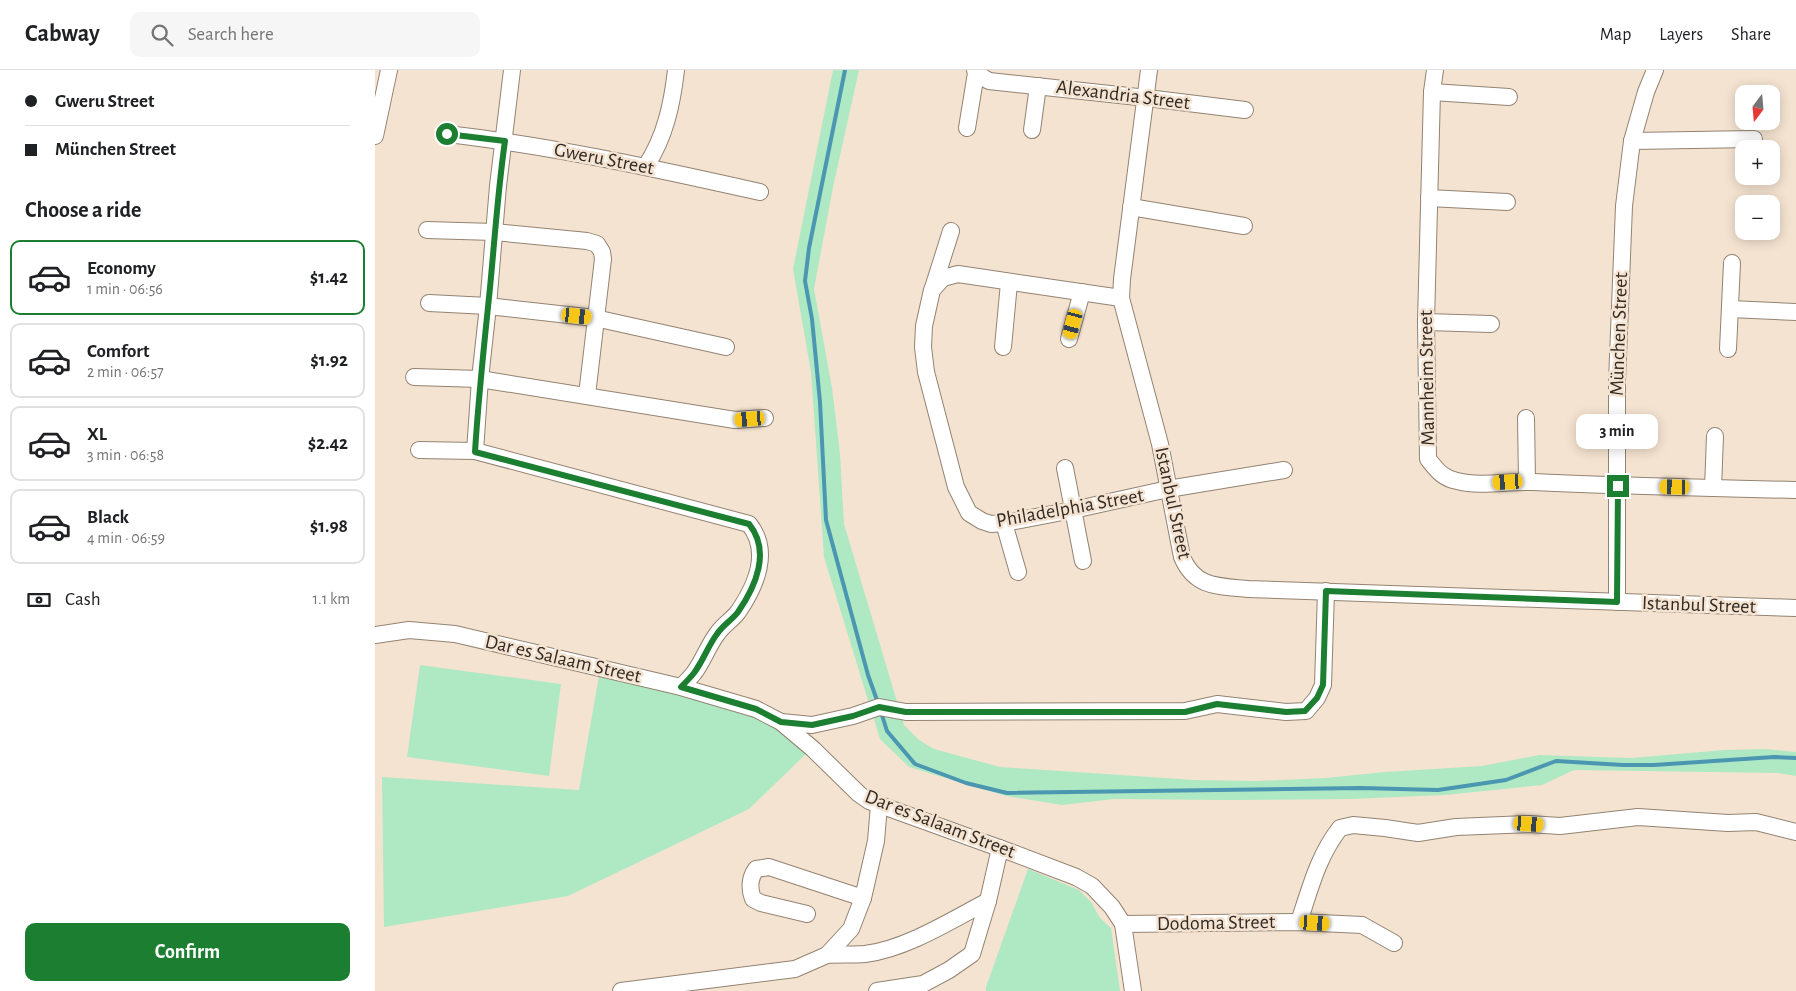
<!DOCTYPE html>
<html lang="en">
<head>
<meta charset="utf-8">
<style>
  :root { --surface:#fff; --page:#f6f6f6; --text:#202124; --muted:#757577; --line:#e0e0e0; --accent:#1c7e30 }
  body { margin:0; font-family:"Alegreya Sans",sans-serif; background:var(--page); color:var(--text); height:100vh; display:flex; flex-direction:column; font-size:19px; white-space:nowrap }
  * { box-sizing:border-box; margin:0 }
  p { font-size:16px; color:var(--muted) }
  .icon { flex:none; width:28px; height:28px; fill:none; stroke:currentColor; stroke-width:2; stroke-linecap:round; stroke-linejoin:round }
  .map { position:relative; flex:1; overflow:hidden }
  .panel { display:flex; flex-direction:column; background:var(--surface); width:375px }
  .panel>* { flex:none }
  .guide { display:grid; align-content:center; height:110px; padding:0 25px; background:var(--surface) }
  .needle { width:32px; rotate:196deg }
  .controls { position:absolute; left:1360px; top:15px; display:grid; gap:10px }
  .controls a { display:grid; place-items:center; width:45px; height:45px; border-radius:10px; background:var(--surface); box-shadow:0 2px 12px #0003; font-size:25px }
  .end { position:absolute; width:22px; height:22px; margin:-11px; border:6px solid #1c7e30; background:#fff; box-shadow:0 0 0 2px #fff }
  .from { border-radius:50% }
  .bubble { position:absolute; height:35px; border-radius:10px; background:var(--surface); box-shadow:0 2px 12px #0003; font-size:16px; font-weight:700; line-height:35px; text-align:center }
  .car { position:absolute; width:15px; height:30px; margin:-15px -8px; border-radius:6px; box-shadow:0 0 4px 1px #0007; background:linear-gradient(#f5c518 24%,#345 0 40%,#f5c518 0 76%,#345 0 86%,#f5c518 0) }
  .guide b { display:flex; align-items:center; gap:18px; height:48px; font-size:19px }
  .guide b+b { border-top:1px solid var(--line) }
  .guide i { width:12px; height:12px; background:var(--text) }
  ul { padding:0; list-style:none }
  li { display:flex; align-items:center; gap:15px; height:75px; margin:0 10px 8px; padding:0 15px; border:2px solid var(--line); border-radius:10px }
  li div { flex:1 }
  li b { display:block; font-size:19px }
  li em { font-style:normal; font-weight:700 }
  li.current { border-color:var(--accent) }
  li>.icon { width:45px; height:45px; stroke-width:1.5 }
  h2 { padding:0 25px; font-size:22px; line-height:60px }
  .pay { display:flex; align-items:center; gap:12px; height:55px; padding:0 25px; font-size:19px }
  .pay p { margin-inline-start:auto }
  .primary-button { display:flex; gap:10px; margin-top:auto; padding:10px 25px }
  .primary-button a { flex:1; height:58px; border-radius:10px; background:var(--accent); color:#fff; font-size:20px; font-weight:700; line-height:58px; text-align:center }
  header { display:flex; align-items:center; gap:30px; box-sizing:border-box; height:70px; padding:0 25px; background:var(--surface); border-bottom:1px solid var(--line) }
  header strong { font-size:24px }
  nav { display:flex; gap:28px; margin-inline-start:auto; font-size:18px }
  .search { width:350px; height:45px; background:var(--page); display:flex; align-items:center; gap:12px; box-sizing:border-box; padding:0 18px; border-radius:10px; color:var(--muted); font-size:19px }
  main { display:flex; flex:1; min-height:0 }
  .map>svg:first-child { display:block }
  .green { fill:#aee9c4 }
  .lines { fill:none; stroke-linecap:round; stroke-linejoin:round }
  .stream { stroke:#4b96b1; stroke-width:4 }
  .minor-casing { stroke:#938372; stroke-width:18 }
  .minor { stroke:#fff; stroke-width:16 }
  .route { stroke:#1c7e30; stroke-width:6 }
  .labels { text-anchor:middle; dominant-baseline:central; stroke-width:5; stroke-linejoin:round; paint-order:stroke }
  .street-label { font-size:20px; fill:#322b24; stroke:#f5e3d1 }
</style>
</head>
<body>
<header>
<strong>Cabway</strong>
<div class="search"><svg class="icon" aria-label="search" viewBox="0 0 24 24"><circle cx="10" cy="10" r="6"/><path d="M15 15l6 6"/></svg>Search here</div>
<nav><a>Map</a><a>Layers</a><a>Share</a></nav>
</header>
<main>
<section class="panel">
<div class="guide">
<b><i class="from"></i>Gweru Street</b>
<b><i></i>München Street</b>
</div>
<h2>Choose a ride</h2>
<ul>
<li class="current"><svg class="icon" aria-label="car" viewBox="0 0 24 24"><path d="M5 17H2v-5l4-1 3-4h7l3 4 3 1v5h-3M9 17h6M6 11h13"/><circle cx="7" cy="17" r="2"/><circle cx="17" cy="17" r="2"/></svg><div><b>Economy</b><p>1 min · 06:56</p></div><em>$1.42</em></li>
<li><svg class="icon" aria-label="car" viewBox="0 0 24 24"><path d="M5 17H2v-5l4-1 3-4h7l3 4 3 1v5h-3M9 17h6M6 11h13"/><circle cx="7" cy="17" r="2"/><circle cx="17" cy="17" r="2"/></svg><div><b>Comfort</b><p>2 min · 06:57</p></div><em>$1.92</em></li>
<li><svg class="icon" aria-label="car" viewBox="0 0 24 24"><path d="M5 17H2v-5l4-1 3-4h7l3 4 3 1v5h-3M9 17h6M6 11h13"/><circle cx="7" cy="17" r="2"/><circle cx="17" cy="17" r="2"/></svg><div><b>XL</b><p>3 min · 06:58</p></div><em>$2.42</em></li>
<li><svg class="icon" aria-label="car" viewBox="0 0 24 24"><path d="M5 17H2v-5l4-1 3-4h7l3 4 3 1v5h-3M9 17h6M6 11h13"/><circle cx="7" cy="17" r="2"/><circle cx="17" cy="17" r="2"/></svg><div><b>Black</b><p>4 min · 06:59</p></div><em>$1.98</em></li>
</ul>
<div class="pay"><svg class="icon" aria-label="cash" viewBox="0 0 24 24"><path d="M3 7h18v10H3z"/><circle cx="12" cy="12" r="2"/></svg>Cash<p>1.1 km</p></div>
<div class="primary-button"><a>Confirm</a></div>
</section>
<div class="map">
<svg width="1421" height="921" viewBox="0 0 1421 921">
  <rect width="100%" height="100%" fill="#f5e3d1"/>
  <g class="green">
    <path d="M 458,0 L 484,0 L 458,117 L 439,219 L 457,318 L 465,384 L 469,454 L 529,655 L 544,670 L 559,679 L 625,697 L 819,710 L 881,711 L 951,708 L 1010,702 L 1107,696 L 1164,685 L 1256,688 L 1349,680 L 1389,679 L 1421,682 L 1421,706 L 1403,703 L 1199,700 L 1167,715 L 1070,725 L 977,729 L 855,730 L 739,729 L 687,735 L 631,726 L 534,697 L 505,669 L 449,487 L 436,302 L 418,199 Z"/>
    <path d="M 45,595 L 186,614 L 174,706 L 32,687 Z"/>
    <path d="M 225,600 L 380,640 L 435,680 L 374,739 L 193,826 L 9,857 L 7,707 L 204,720 Z"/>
    <path d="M 653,799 L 704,820 L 716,832 L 725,848 L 736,858 L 745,921 L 611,921 L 611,917 Z"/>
  </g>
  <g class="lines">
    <g class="stream">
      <path d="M 470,0 L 434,178 L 430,211 L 437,249 L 445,332 L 451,450 L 493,605 L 503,633"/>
      <path d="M 506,642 L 512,661 L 540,694 L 591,713 L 632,723 L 986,718 L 1063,720 L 1131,710 L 1181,691 L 1248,695 L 1279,695 L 1399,687 L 1421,688"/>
    </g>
    <g class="minor-casing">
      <g id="minor">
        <path d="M 600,0 L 601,3 L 614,11 L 772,28 L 870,40"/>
        <path d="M 774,0 L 747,209 L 746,228 L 785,374 L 807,487 C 820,518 843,516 873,519 L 1421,538"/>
        <path d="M 1060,0 L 1057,22 L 1051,252 L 1053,389 C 1062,400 1067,408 1082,411 C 1105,417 1135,411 1158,412 C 1246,416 1333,418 1421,420"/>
        <path d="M 1057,22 L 1134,27"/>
        <path d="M 592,58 L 601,3"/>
        <path d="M 657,60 L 663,16"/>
        <path d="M 72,64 C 178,76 282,99 385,122"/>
        <path d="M 0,66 L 14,0"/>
        <path d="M 1257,71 L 1379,69"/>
        <path d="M 271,96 C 290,67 297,35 301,0"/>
        <path d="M 1054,128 L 1132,132"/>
        <path d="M 756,137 L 869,156"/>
        <path d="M 52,160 L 119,162 L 212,171 L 222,174 L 227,182 L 228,189 L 212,325"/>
        <path d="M 558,218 L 576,161"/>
        <path d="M 746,228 L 583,204 L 568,208 L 557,220 L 549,256 L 548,277 L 551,302 L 581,417 L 594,443 L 607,451 L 616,454 L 629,453 L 698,440 L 793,419 L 909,400"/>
        <path d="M 54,233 L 113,236 L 220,248 L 351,277"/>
        <path d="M 1355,239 L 1421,242"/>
        <path d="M 1051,252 L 1116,254"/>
        <path d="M 694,269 L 707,222"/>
        <path d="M 628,277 L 634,213"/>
        <path d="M 1353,279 L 1357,193"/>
        <path d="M 39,307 L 105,309 L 360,350 L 390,348"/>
        <path d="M 1151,348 L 1152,411"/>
        <path d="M 44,380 L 100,381 L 374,454 C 396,481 381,516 363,542 C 357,550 348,555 342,564 C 333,576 328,591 319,603 C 315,608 310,613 306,617"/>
        <path d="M 100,381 L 105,309 L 113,236 L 123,116 L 137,0"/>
        <path d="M 690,398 L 708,491"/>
        <path d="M 1338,418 L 1340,366"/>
        <path d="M 629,453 L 643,502"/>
        <path d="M 1242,532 L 1242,312 L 1249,136 L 1257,71 L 1271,22 L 1280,0"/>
        <path d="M 0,565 L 34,560 L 80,564 L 306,617 L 381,639 L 406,652 L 438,679 L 484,724 L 494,731 L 638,783 L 701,807 L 717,816 L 737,837 L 748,854 L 758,921"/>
        <path d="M 406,652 L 437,655 L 478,646 L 504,637 L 531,642 L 810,641 L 842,634 L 911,642 L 931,641 L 942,628 L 948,615 L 951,521"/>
        <path d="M 432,844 L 386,833 L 378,829 C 374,818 374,809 381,799 L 394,797 L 488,828"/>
        <path d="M 924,852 C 935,819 943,786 965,758 L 978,755 L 1010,758 L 1043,763 L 1081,757 L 1154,754 L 1185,756 L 1263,747 L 1353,753 L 1381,752 L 1421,762"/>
        <path d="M 748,854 L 924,852 L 987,855 L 1019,873"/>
        <path d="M 452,885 C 464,884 477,885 490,884 C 531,879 577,850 613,831"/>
        <path d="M 246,921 L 420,899 L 452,885 L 476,859 L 488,828 L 501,771 L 504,735"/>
        <path d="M 502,921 L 548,914 L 574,900 L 597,884 L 613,831 L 625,778"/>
      </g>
    </g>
    <use href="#minor" class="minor"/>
  </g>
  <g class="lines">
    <path class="route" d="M 72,64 L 130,71 C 122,126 119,182 113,237 C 108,285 103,333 100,382 L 374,454 C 396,481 381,516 363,542 C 357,550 348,555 342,564 C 333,576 328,591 319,603 C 315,608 310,613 306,617 L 381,639 L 406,652 L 437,655 L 478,646 L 504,637 L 531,642 L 810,642 L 842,634 L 911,642 L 930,641 L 942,628 L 948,615 L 951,521 L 1242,532 L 1243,416"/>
  </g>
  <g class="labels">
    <g class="street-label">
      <text transform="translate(748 25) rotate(7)">Alexandria Street</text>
      <text transform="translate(229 89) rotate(11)">Gweru Street</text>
      <text transform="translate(1244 264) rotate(-88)">München Street</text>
      <text transform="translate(1052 308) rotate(-91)">Mannheim Street</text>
      <text transform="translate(798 433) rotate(78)">Istanbul Street</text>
      <text transform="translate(695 438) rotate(-10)">Philadelphia Street</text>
      <text transform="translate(1324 535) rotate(2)">Istanbul Street</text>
      <text transform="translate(188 589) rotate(13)">Dar es Salaam Street</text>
      <text transform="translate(565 754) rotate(21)">Dar es Salaam Street</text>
      <text transform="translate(841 853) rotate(-1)">Dodoma Street</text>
    </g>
  </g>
</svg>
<div class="controls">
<a><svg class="needle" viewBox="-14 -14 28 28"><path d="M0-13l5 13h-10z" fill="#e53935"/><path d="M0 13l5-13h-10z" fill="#757577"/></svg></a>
<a>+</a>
<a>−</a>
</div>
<i class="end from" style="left:72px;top:64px"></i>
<i class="end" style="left:1243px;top:416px"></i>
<div class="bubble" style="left:1201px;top:344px;width:82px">3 min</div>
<i class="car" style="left:202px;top:246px;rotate:96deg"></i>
<i class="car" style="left:698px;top:254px;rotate:195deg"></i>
<i class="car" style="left:375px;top:349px;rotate:266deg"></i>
<i class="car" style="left:1133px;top:412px;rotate:267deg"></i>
<i class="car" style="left:1300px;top:417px;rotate:271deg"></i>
<i class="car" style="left:1154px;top:754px;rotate:94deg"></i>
<i class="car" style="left:940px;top:853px;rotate:93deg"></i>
</div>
</main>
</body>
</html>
